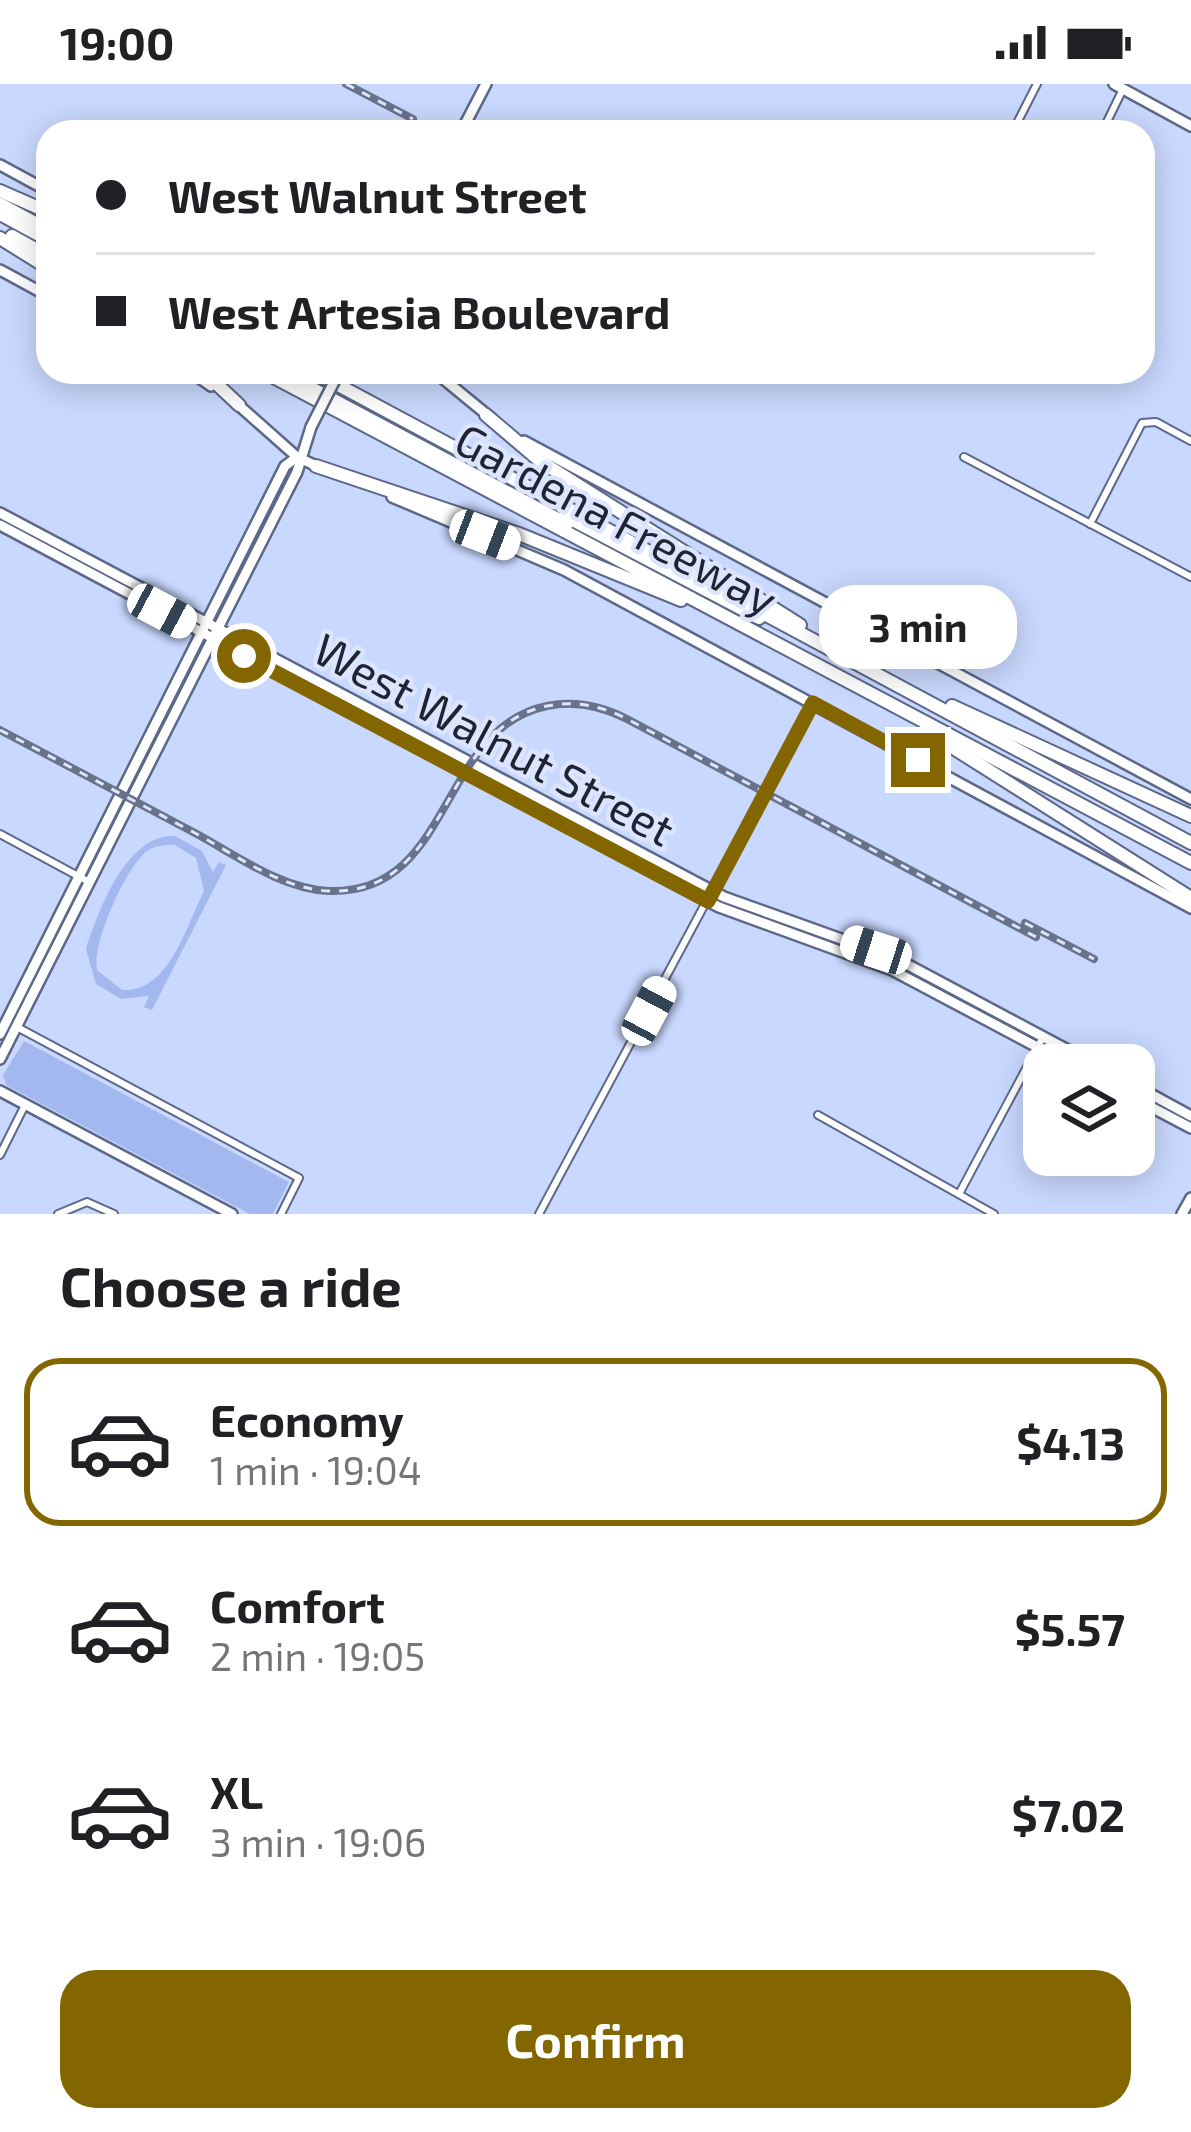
<!DOCTYPE html>
<html lang="en">
<head>
<meta charset="utf-8">
<style>
  :root { --surface:#fff; --page:#f2f2f2; --text:#202124; --muted:#757577; --line:#e0e0e0; --accent:#836600 }
  body { margin:0; font-family:"Exo 2",sans-serif; background:var(--page); color:var(--text); height:100vh; display:flex; flex-direction:column; font-size:45px; white-space:nowrap }
  * { box-sizing:border-box; margin:0 }
  p { font-size:39px; color:var(--muted) }
  .icon { flex:none; width:66px; height:66px; fill:none; stroke:currentColor; stroke-width:2; stroke-linecap:round; stroke-linejoin:round }
  .map { position:relative; height:1130px; overflow:hidden }
  .details { display:flex; flex-direction:column; background:var(--surface); flex:1 }
  .details>* { flex:none }
  .hud { position:absolute; left:36px; top:36px; width:1119px; height:264px; border-radius:36px; box-shadow:0 6px 30px #0003; display:grid; align-content:center; height:264px; padding:0 60px; background:var(--surface) }
  .tools { position:absolute; left:1023px; top:960px; display:grid; gap:24px }
  .tools a { display:grid; place-items:center; width:132px; height:132px; border-radius:24px; background:var(--surface); box-shadow:0 6px 30px #0003; font-size:60px }
  .end { position:absolute; width:54px; height:54px; margin:-27px; border:15px solid #836600; background:#fff; box-shadow:0 0 0 6px #fff }
  .from { border-radius:50% }
  .bubble { position:absolute; height:84px; border-radius:36px; background:var(--surface); box-shadow:0 6px 30px #0003; font-size:39px; font-weight:700; line-height:84px; text-align:center }
  .car { position:absolute; width:36px; height:72px; margin:-36px -18px; border-radius:15px; box-shadow:0 0 9px 3px #0007; background:linear-gradient(#fff 24%,#345 0 40%,#fff 0 76%,#345 0 86%,#fff 0) }
  .hud b { display:flex; align-items:center; gap:42px; height:114px; font-size:45px }
  .hud b+b { border-top:3px solid var(--line) }
  .hud i { width:30px; height:30px; background:var(--text) }
  ul { padding:0; list-style:none }
  li { display:flex; align-items:center; gap:36px; height:168px; margin:0 24px 18px; padding:0 36px; border:6px solid transparent; border-radius:36px }
  li div { flex:1 }
  li b { display:block; font-size:45px }
  li em { font-style:normal; font-weight:700 }
  li.selected { border-color:var(--accent) }
  li>.icon { width:108px; height:108px; stroke-width:1.5 }
  h2 { padding:0 60px; font-size:54px; line-height:144px }
  .action { display:flex; gap:24px; margin-top:auto; padding:24px 60px }
  .action a { flex:1; height:138px; border-radius:36px; background:var(--accent); color:#fff; font-size:48px; font-weight:700; line-height:138px; text-align:center }
  .status { display:flex; justify-content:space-between; align-items:center; height:84px; padding:0 60px; background:var(--surface); direction:ltr }
  .status svg { height:33px; fill:currentColor }
  .map>svg:first-child { display:block }
  .green { fill:#a4b8f0; fill-rule:evenodd }
  .lines { fill:none; stroke-linecap:round; stroke-linejoin:round }
  .street-casing { stroke:#5c6889; stroke-width:10 }
  .secondary-casing { stroke:#5c6889; stroke-width:14 }
  .primary-casing { stroke:#5c6889; stroke-width:14 }
  .highway-casing { stroke:#5c6889; stroke-width:16 }
  .street { stroke:#fff; stroke-width:6 }
  .secondary { stroke:#fff; stroke-width:9 }
  .primary { stroke:#fff; stroke-width:9 }
  .highway { stroke:#fff; stroke-width:12 }
  .rail-casing { stroke:#69728b; stroke-width:8 }
  .rail { stroke:#dce5fd; stroke-width:3; stroke-dasharray:9; stroke-linecap:butt }
  .secondary-bridge-casing { stroke:#5c6889; stroke-width:14; stroke-linecap:butt }
  .secondary-bridge { stroke:#fff; stroke-width:9 }
  .route { stroke:#836600; stroke-width:15 }
  .labels { text-anchor:middle; dominant-baseline:central; stroke-width:9; stroke-linejoin:round; paint-order:stroke }
  .street-label { font-size:45px; fill:#1f2432; stroke:#dce5fd }
</style>
</head>
<body>
<div class="status"><b>19:00</b><svg viewBox="0 0 49 12"><path d="M0 12V9h3v3zM5 12V6h3v6zM10 12V3h3v9zM15 12V0h3v12zM26 1h20v11H26zM47 4h2v5h-2z"/></svg></div>
<div class="map">
<svg width="1191" height="1130" viewBox="0 0 1191 1130">
  <rect width="100%" height="100%" fill="#c9d8fe"/>
  <g class="green">
    <path d="M 175,752 L 202,767 L 213,788 L 219,778 L 226,781 L 152,926 L 144,923 L 149,912 L 121,915 L 96,900 L 86,865 C 98,827 127,749 175,752 ZM 175,761 L 196,774 L 204,807 C 186,842 169,909 122,906 L 98,887 C 89,864 127,781 147,767 C 156,761 165,761 175,761 Z"/>
    <path d="M 24,957 L 289,1098 L 273,1130 L 250,1130 L 6,1001 L 3,991 Z"/>
  </g>
  <g class="lines">
    <g class="street-casing">
      <g id="street">
        <path d="M 1015,43 L 1037,0"/>
        <path d="M 1102,48 L 1123,5"/>
        <path d="M 964,373 L 1191,493"/>
        <path d="M 1090,440 L 1142,339 L 1156,338 L 1191,357"/>
        <path d="M 0,750 L 89,798"/>
        <path d="M 17,943 L 299,1094 L 281,1130"/>
        <path d="M 818,1031 L 994,1130"/>
        <path d="M 0,1071 L 25,1021"/>
        <path d="M 959,1110 L 1043,953"/>
        <path d="M 58,1130 L 87,1118 L 114,1130"/>
        <path d="M 539,1130 L 812,620"/>
      </g>
    </g>
    <g class="secondary-casing">
      <g id="secondary">
        <path d="M 1114,0 L 1191,42"/>
        <path d="M 461,48 L 486,0"/>
        <path d="M 0,81 L 48,107"/>
        <path d="M 0,186 L 48,212"/>
        <path d="M 191,288 L 211,302"/>
        <path d="M 435,288 L 491,334"/>
        <path d="M 235,318 L 297,373 L 321,384"/>
        <path d="M 524,357 L 1191,715"/>
        <path d="M 392,413 L 564,486 L 1191,824"/>
        <path d="M 0,429 L 724,813 L 897,875 L 1096,981"/>
        <path d="M 0,441 L 719,823 L 892,886 L 1071,981"/>
        <path d="M 0,950 L 285,382 L 297,373"/>
        <path d="M 0,975 L 297,388 L 311,343"/>
        <path d="M 1134,1001 L 1191,1032"/>
        <path d="M 0,1007 L 232,1130"/>
        <path d="M 1134,1014 L 1191,1044"/>
      </g>
    </g>
    <g class="primary-casing">
      <path id="primary" d="M 1182,1130 L 1191,1114"/>
    </g>
    <g class="highway-casing">
      <g id="highway">
        <path d="M 0,107 L 48,128"/>
        <path d="M 0,120 L 48,146"/>
        <path d="M 0,130 L 48,156"/>
        <path d="M 12,152 L 48,172"/>
        <path d="M 0,154 L 48,184"/>
        <path d="M 204,288 L 239,321"/>
        <path d="M 264,288 L 1191,779"/>
        <path d="M 314,288 L 1191,759"/>
        <path d="M 283,289 L 567,440"/>
        <path d="M 486,331 L 540,377 L 800,541"/>
        <path d="M 316,382 L 519,450 L 681,516"/>
        <path d="M 565,432 L 759,534"/>
        <path d="M 952,622 L 1191,732"/>
        <path d="M 925,646 L 1191,814"/>
      </g>
    </g>
    <use href="#street" class="street"/>
    <use href="#secondary" class="secondary"/>
    <use href="#primary" class="primary"/>
    <use href="#highway" class="highway"/>
    <g class="rail-casing">
      <g id="rail">
        <path d="M 346,0 L 413,35"/>
        <path d="M 0,646 C 65,680 130,715 195,749 C 236,771 281,805 329,807 C 454,811 438,644 547,622 C 575,616 602,622 627,635 L 1036,853"/>
        <path d="M 1025,839 L 1094,875"/>
      </g>
    </g>
    <use href="#rail" class="rail"/>
    <g class="secondary-bridge-casing">
      <path id="secondary-bridge" d="M 311,343 L 339,288"/>
    </g>
    <use href="#secondary-bridge" class="secondary-bridge"/>
  </g>
  <g class="lines">
    <path class="route" d="M 244,572 L 708,817 L 813,619 L 918,676"/>
  </g>
  <g class="labels">
    <g class="street-label">
      <text transform="translate(617 434) rotate(28)">Gardena Freeway</text>
      <text transform="translate(495 654) rotate(28)">West Walnut Street</text>
    </g>
  </g>
</svg>
<div class="tools">
<a><svg class="icon" aria-label="layers" viewBox="0 0 24 24"><path d="M12 4l9 5-9 5-9-5zM3 14l9 5 9-5"/></svg></a>
</div>
<i class="end from" style="left:244px;top:572px"></i>
<i class="end" style="left:918px;top:676px"></i>
<div class="bubble" style="left:819px;top:501px;width:198px">3 min</div>
<i class="car" style="left:485px;top:451px;rotate:111deg"></i>
<i class="car" style="left:162px;top:527px;rotate:118deg"></i>
<i class="car" style="left:876px;top:866px;rotate:288deg"></i>
<i class="car" style="left:649px;top:927px;rotate:28deg"></i>
<div class="hud">
<b><i class="from"></i>West Walnut Street</b>
<b><i></i>West Artesia Boulevard</b>
</div>
</div>
<section class="details">
<h2>Choose a ride</h2>
<ul>
<li class="selected"><svg class="icon" aria-label="car" viewBox="0 0 24 24"><path d="M5 17H2v-5l4-1 3-4h7l3 4 3 1v5h-3M9 17h6M6 11h13"/><circle cx="7" cy="17" r="2"/><circle cx="17" cy="17" r="2"/></svg><div><b>Economy</b><p>1 min · 19:04</p></div><em>$4.13</em></li>
<li><svg class="icon" aria-label="car" viewBox="0 0 24 24"><path d="M5 17H2v-5l4-1 3-4h7l3 4 3 1v5h-3M9 17h6M6 11h13"/><circle cx="7" cy="17" r="2"/><circle cx="17" cy="17" r="2"/></svg><div><b>Comfort</b><p>2 min · 19:05</p></div><em>$5.57</em></li>
<li><svg class="icon" aria-label="car" viewBox="0 0 24 24"><path d="M5 17H2v-5l4-1 3-4h7l3 4 3 1v5h-3M9 17h6M6 11h13"/><circle cx="7" cy="17" r="2"/><circle cx="17" cy="17" r="2"/></svg><div><b>XL</b><p>3 min · 19:06</p></div><em>$7.02</em></li>
</ul>
<div class="action"><a>Confirm</a></div>
</section>
</body>
</html>
